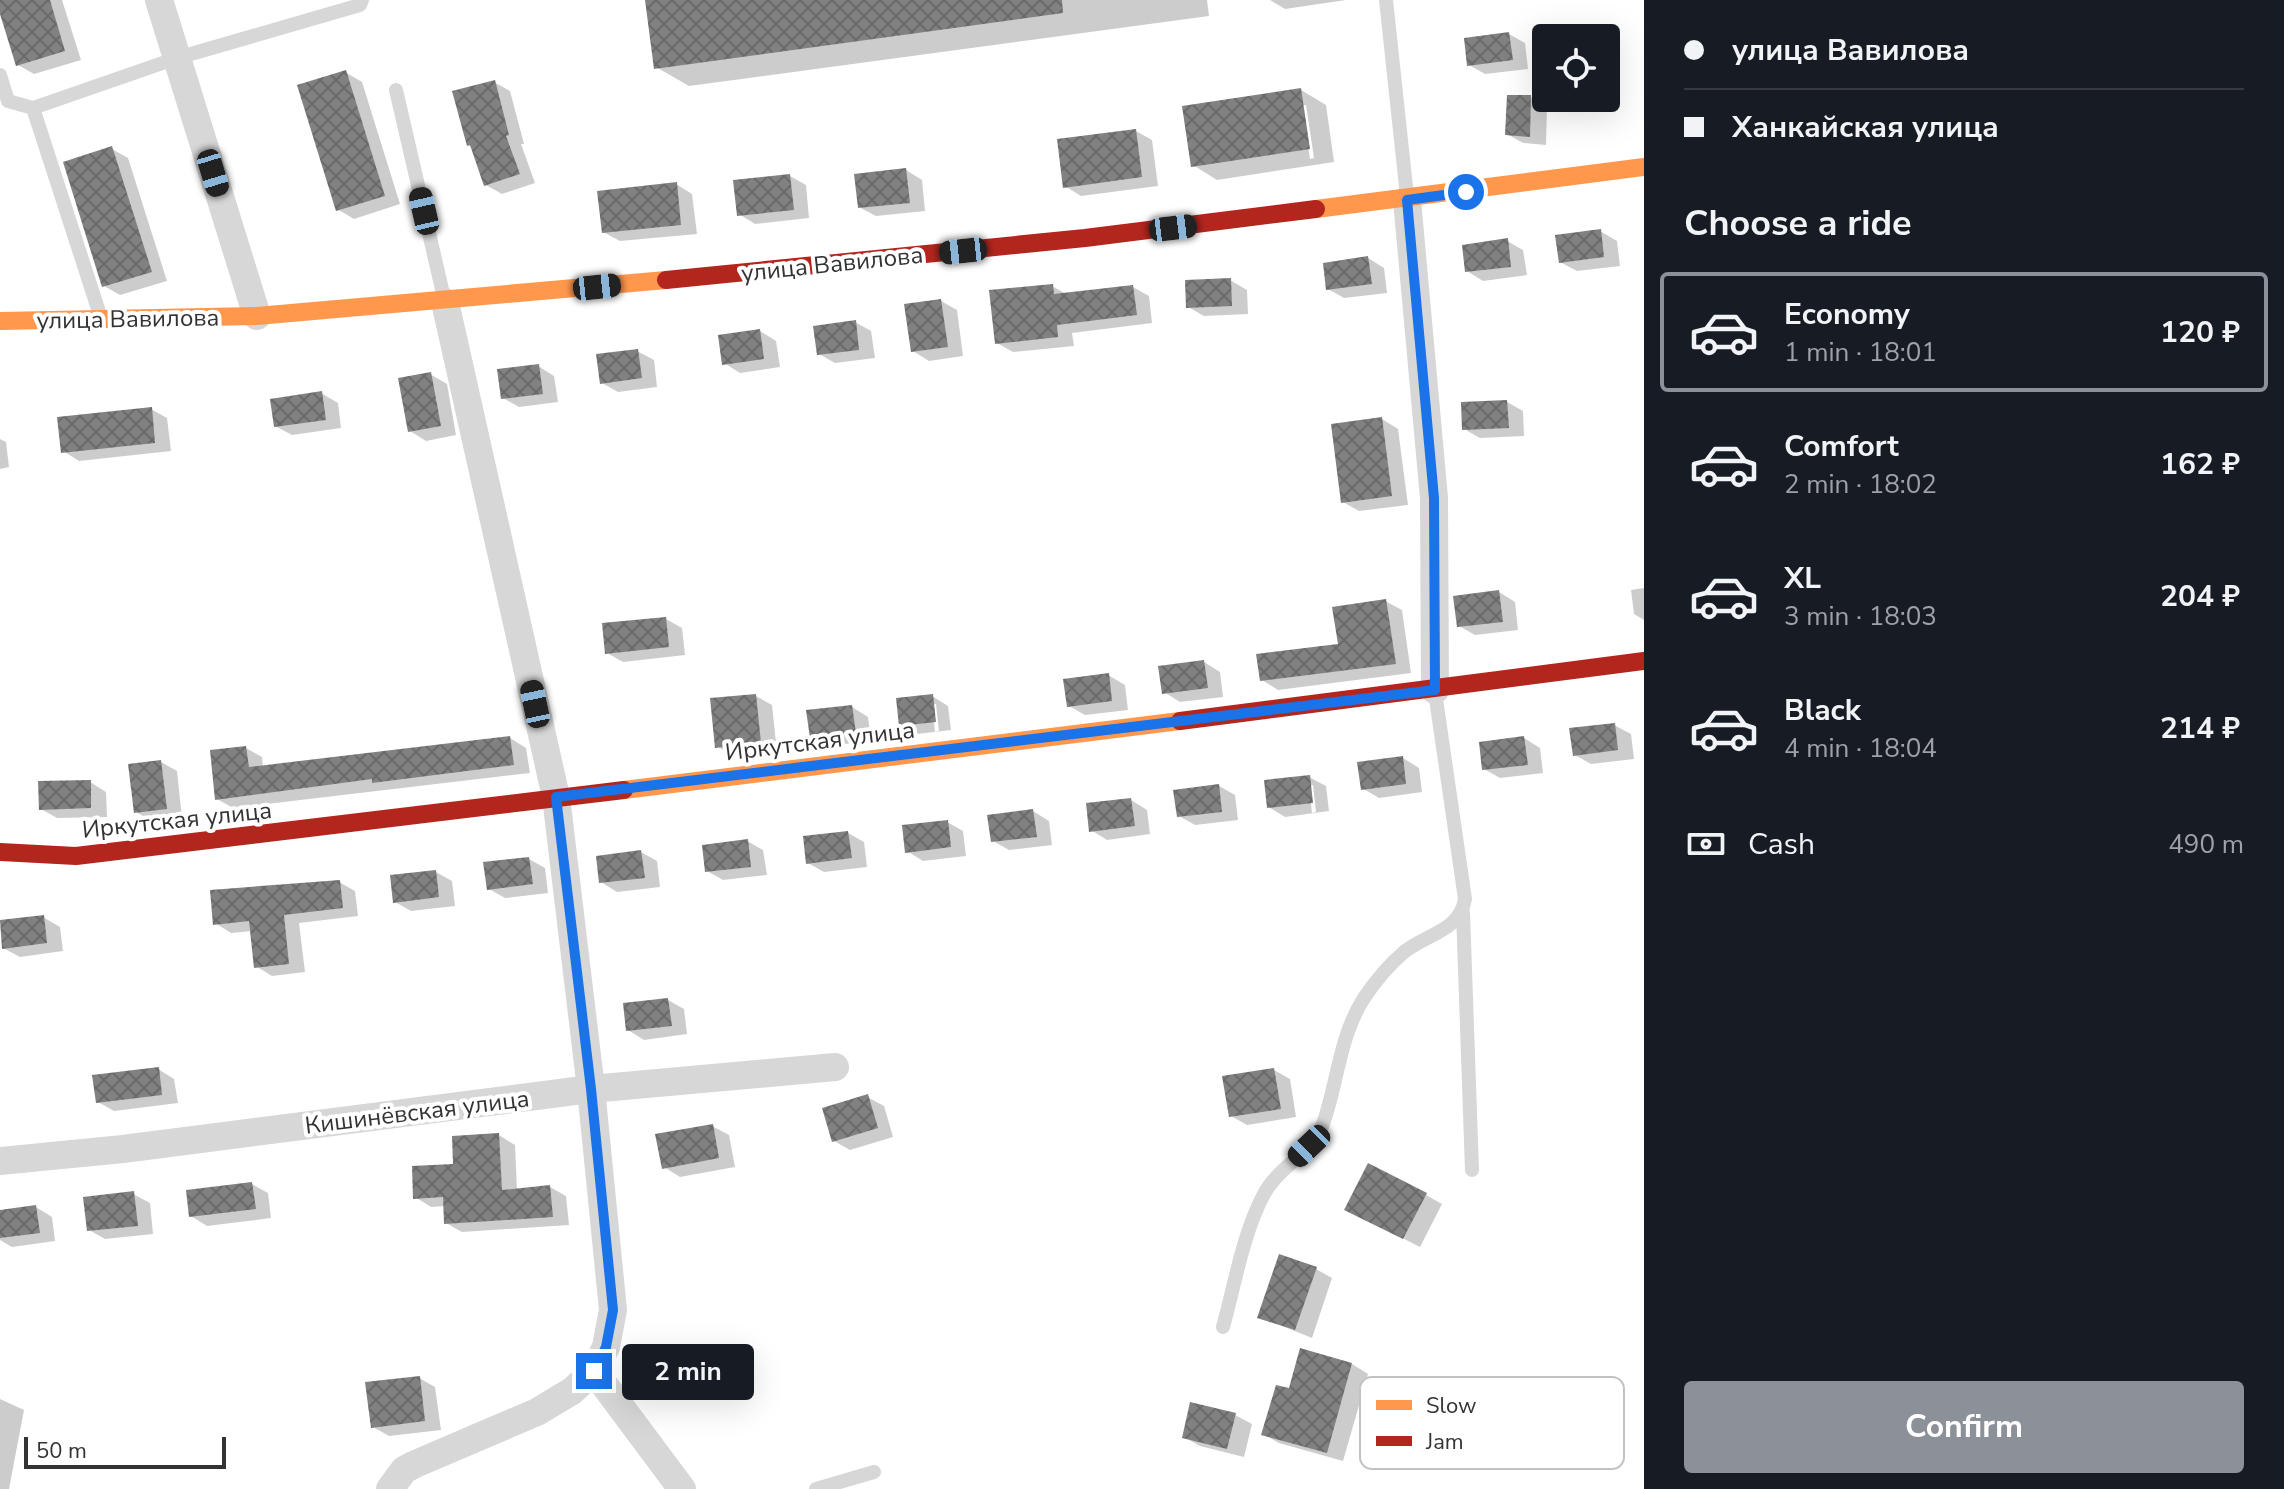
<!DOCTYPE html>
<html lang="en">
<head>
<meta charset="utf-8">
<style>
  :root { --surface:#171b24; --page:#20242c; --text:#f1f3f6; --muted:#9ea1a6; --line:#363941; --accent:#8c9099 }
  body { margin:0; font-family:"Nunito Sans",sans-serif; background:var(--page); color:var(--text); height:100vh; display:flex; flex-direction:column; font-size:30px; white-space:nowrap }
  * { box-sizing:border-box; margin:0 }
  p { font-size:26px; color:var(--muted) }
  .icon { flex:none; width:44px; height:44px; fill:none; stroke:currentColor; stroke-width:2; stroke-linecap:round; stroke-linejoin:round }
  .map { position:relative; flex:1; overflow:hidden }
  .panel { display:flex; flex-direction:column; background:var(--surface); width:640px }
  .panel>* { flex:none }
  .banner { display:grid; align-content:center; height:176px; padding:0 40px; background:var(--surface) }
  .buttons { position:absolute; left:1532px; top:24px; display:grid; gap:16px }
  .buttons a { display:grid; place-items:center; width:88px; height:88px; border-radius:8px; background:var(--surface); box-shadow:0 8px 32px #0002; font-size:40px }
  .scale { position:absolute; left:24px; bottom:20px; width:202px; box-sizing:border-box; padding-left:8px; border:4px solid #333; border-top:0; font-size:22px; line-height:28px; white-space:nowrap; color:#333; -webkit-text-stroke:6px #fff; paint-order:stroke }
  .end { position:absolute; width:36px; height:36px; margin:-18px; border:10px solid #1a73e8; background:#fff; box-shadow:0 0 0 4px #fff }
  .from { border-radius:50% }
  .bubble { position:absolute; height:56px; border-radius:8px; background:var(--surface); box-shadow:0 8px 32px #0002; font-size:26px; font-weight:700; line-height:56px; text-align:center }
  .car { position:absolute; width:24px; height:48px; margin:-24px -12px; border-radius:10px; box-shadow:0 0 6px 2px #0007; background:linear-gradient(#222 24%,#8ab4d8 0 40%,#222 0 76%,#8ab4d8 0 86%,#222 0) }
  .banner b { display:flex; align-items:center; gap:28px; height:76px; font-size:30px }
  .banner b+b { border-top:2px solid var(--line) }
  .banner i { width:20px; height:20px; background:var(--text) }
  ul { padding:0; list-style:none }
  li { display:flex; align-items:center; gap:24px; height:120px; margin:0 16px 12px; padding:0 24px; border:4px solid transparent; border-radius:8px }
  li div { flex:1 }
  li b { display:block; font-size:30px }
  li em { font-style:normal; font-weight:700 }
  li.active { border-color:var(--accent) }
  li>.icon { width:72px; height:72px; stroke-width:1.5 }
  h2 { padding:0 40px; font-size:36px; line-height:96px }
  .pay { display:flex; align-items:center; gap:20px; height:88px; padding:0 40px; font-size:30px }
  .pay p { margin-inline-start:auto }
  .cta { display:flex; gap:16px; margin-top:auto; padding:16px 40px }
  .cta a { flex:1; height:92px; border-radius:8px; background:var(--accent); color:#fff; font-size:32px; font-weight:700; line-height:92px; text-align:center }
  main { display:flex; flex:1; min-height:0 }
  .map>svg:first-child { display:block }
  .shadow { fill:#0003; fill-rule:evenodd }
  .building { fill:url(#building-cross-hatch) }
  .lines { fill:none; stroke-linecap:round; stroke-linejoin:round }
  .lane { stroke:#d7d7d7; stroke-width:14 }
  .street { stroke:#d7d7d7; stroke-width:28 }
  .slow { stroke:#ff974d; stroke-width:18 }
  .jam { stroke:#b3261e; stroke-width:18 }
  .route { stroke:#1a73e8; stroke-width:10 }
  .labels { text-anchor:middle; dominant-baseline:central; stroke-width:8; stroke-linejoin:round; paint-order:stroke }
  .street-label { font-size:24px; fill:#333; stroke:#fff }
  .key { fill:#fff; stroke:#c2c2c2; stroke-width:2 }
  .key-label { font-size:22px; fill:#333 }
</style>
</head>
<body>
<main>
<div class="map">
<svg width="1644" height="1489" viewBox="0 0 1644 1489">
  <defs>
    <pattern id="building-cross-hatch" width="8" height="8" patternUnits="userSpaceOnUse" patternTransform="scale(2)"><rect width="8" height="8" fill="#818181"/><path d="M0 0l8 8M0 8l8-8" fill="none" stroke="#6a6a6a"/></pattern>
  </defs>
  <rect width="100%" height="100%" fill="#fff"/>
  <g class="shadow">
    <path d="M 0,0 L 62,0 L 81,60 L 34,74 L 18,65 Z"/>
    <path d="M 647,0 L 1207,0 L 1209,16 L 689,86 L 656,67 Z"/>
    <path d="M 1270,0 L 1346,0 L 1285,9 Z"/>
    <path d="M 1509,34 L 1525,43 L 1528,69 L 1485,74 L 1469,65 Z"/>
    <path d="M 345,72 L 362,82 L 400,204 L 354,219 L 337,209 Z"/>
    <path d="M 494,82 L 510,91 L 524,144 L 521,144 L 535,183 L 502,194 L 486,185 L 473,148 L 468,145 Z"/>
    <path d="M 1301,90 L 1326,105 L 1334,162 L 1217,180 L 1193,165 ZM 1302,105 L 1306,105 L 1314,158 L 1310,159 Z"/>
    <path d="M 1531,97 L 1547,107 L 1546,145 L 1523,143 L 1507,134 Z"/>
    <path d="M 1136,131 L 1152,140 L 1158,186 L 1081,196 L 1065,186 Z"/>
    <path d="M 112,149 L 128,158 L 167,281 L 120,295 L 104,286 Z"/>
    <path d="M 906,170 L 922,180 L 925,211 L 876,216 L 859,207 Z"/>
    <path d="M 790,176 L 806,185 L 809,218 L 755,224 L 739,214 Z"/>
    <path d="M 676,184 L 692,194 L 697,234 L 620,241 L 603,232 Z"/>
    <path d="M 1600,231 L 1617,241 L 1620,266 L 1577,271 L 1560,262 Z"/>
    <path d="M 1507,241 L 1523,250 L 1527,275 L 1483,281 L 1467,271 Z"/>
    <path d="M 1368,258 L 1384,268 L 1387,293 L 1344,298 L 1328,289 Z"/>
    <path d="M 1230,280 L 1247,290 L 1248,314 L 1204,316 L 1188,307 Z"/>
    <path d="M 1052,286 L 1068,295 L 1133,287 L 1149,296 L 1152,323 L 1072,333 L 1074,346 L 1013,352 L 997,343 Z"/>
    <path d="M 941,301 L 957,310 L 963,356 L 929,361 L 913,351 Z"/>
    <path d="M 855,322 L 871,331 L 875,358 L 835,363 L 819,354 Z"/>
    <path d="M 760,331 L 776,341 L 780,367 L 740,373 L 724,363 Z"/>
    <path d="M 637,351 L 654,360 L 657,387 L 618,392 L 602,383 Z"/>
    <path d="M 538,366 L 554,376 L 558,402 L 519,407 L 503,398 Z"/>
    <path d="M 430,374 L 447,384 L 456,435 L 426,441 L 410,431 Z"/>
    <path d="M 321,393 L 338,403 L 341,428 L 292,435 L 275,426 Z"/>
    <path d="M 1507,402 L 1523,411 L 1524,436 L 1480,438 L 1464,429 Z"/>
    <path d="M 151,409 L 167,418 L 171,451 L 79,461 L 63,451 Z"/>
    <path d="M 1382,419 L 1398,429 L 1408,505 L 1359,511 L 1343,502 Z"/>
    <path d="M 0,439 L 6,442 L 9,467 L 0,469 Z"/>
    <path d="M 1644,588 L 1644,620 L 1634,614 L 1631,590 Z"/>
    <path d="M 1499,592 L 1515,602 L 1518,630 L 1475,635 L 1459,626 Z"/>
    <path d="M 1385,601 L 1402,610 L 1411,673 L 1278,690 L 1262,680 L 1341,646 Z"/>
    <path d="M 666,619 L 682,628 L 685,655 L 623,662 L 607,653 Z"/>
    <path d="M 1204,662 L 1220,672 L 1223,697 L 1180,702 L 1164,692 Z"/>
    <path d="M 1108,675 L 1125,685 L 1128,710 L 1085,715 L 1069,706 Z"/>
    <path d="M 756,696 L 772,705 L 777,752 L 733,756 L 717,746 Z"/>
    <path d="M 932,696 L 948,706 L 951,730 L 917,734 L 901,725 ZM 932,704 L 936,704 L 939,732 L 935,732 Z"/>
    <path d="M 852,707 L 868,717 L 871,741 L 828,746 L 812,737 Z"/>
    <path d="M 1614,725 L 1631,734 L 1634,759 L 1591,764 L 1575,755 Z"/>
    <path d="M 510,738 L 526,748 L 530,773 L 233,808 L 217,799 L 246,748 L 262,757 L 263,767 Z"/>
    <path d="M 1524,738 L 1540,748 L 1543,773 L 1500,778 L 1484,769 Z"/>
    <path d="M 1403,758 L 1419,768 L 1422,792 L 1379,798 L 1362,788 Z"/>
    <path d="M 161,762 L 177,771 L 182,818 L 152,821 L 136,812 Z"/>
    <path d="M 1309,777 L 1326,786 L 1329,811 L 1285,817 L 1269,807 ZM 1309,785 L 1313,785 L 1316,812 L 1312,813 Z"/>
    <path d="M 90,782 L 106,792 L 107,817 L 57,818 L 41,809 Z"/>
    <path d="M 1219,786 L 1235,795 L 1238,820 L 1195,825 L 1179,816 Z"/>
    <path d="M 1131,800 L 1147,810 L 1150,834 L 1107,840 L 1091,830 Z"/>
    <path d="M 1033,811 L 1049,821 L 1052,845 L 1009,850 L 993,841 Z"/>
    <path d="M 947,822 L 963,831 L 966,856 L 923,861 L 907,851 Z"/>
    <path d="M 848,833 L 864,842 L 867,867 L 824,872 L 808,863 Z"/>
    <path d="M 747,841 L 763,850 L 767,875 L 723,880 L 707,871 Z"/>
    <path d="M 641,852 L 657,861 L 660,887 L 617,892 L 601,882 Z"/>
    <path d="M 529,859 L 545,868 L 548,893 L 505,898 L 489,889 Z"/>
    <path d="M 436,872 L 452,881 L 455,906 L 411,911 L 395,902 Z"/>
    <path d="M 339,882 L 355,891 L 358,916 L 299,923 L 305,972 L 272,976 L 256,966 L 252,931 L 231,933 L 215,923 Z"/>
    <path d="M 43,917 L 60,927 L 63,951 L 20,957 L 3,948 Z"/>
    <path d="M 668,1000 L 684,1009 L 687,1034 L 644,1040 L 628,1030 Z"/>
    <path d="M 158,1069 L 174,1079 L 178,1103 L 114,1111 L 98,1102 Z"/>
    <path d="M 1274,1070 L 1290,1079 L 1296,1117 L 1247,1125 L 1231,1116 Z"/>
    <path d="M 867,1097 L 884,1106 L 893,1137 L 850,1150 L 834,1141 Z"/>
    <path d="M 712,1126 L 729,1135 L 735,1167 L 680,1177 L 664,1167 Z"/>
    <path d="M 499,1135 L 515,1145 L 517,1190 L 550,1187 L 566,1196 L 569,1225 L 462,1232 L 446,1223 L 445,1206 L 431,1207 L 415,1197 Z"/>
    <path d="M 252,1184 L 268,1193 L 271,1218 L 207,1226 L 191,1216 Z"/>
    <path d="M 133,1194 L 150,1203 L 153,1234 L 105,1239 L 89,1230 Z"/>
    <path d="M 1426,1195 L 1442,1204 L 1420,1247 L 1363,1218 Z"/>
    <path d="M 36,1207 L 52,1217 L 55,1241 L 12,1247 L 0,1240 L 0,1212 Z"/>
    <path d="M 1316,1269 L 1332,1278 L 1312,1338 L 1260,1317 Z"/>
    <path d="M 1302,1350 L 1352,1364 L 1368,1374 L 1343,1461 L 1279,1443 L 1263,1434 L 1290,1391 Z"/>
    <path d="M 419,1378 L 435,1387 L 441,1430 L 389,1436 L 373,1427 Z"/>
    <path d="M 0,1399 L 24,1410 L 9,1489 L 0,1489 Z"/>
    <path d="M 1235,1415 L 1252,1424 L 1244,1457 L 1200,1446 L 1184,1437 Z"/>
  </g>
  <g class="building">
    <path d="M 0,0 L 50,0 L 65,51 L 16,66 L 0,14 Z"/>
    <path d="M 645,0 L 1062,0 L 1063,13 L 654,69 Z"/>
    <path d="M 1509,32 L 1513,60 L 1467,66 L 1464,38 Z"/>
    <path d="M 346,70 L 385,196 L 336,211 L 297,85 Z"/>
    <path d="M 495,80 L 509,135 L 506,136 L 520,174 L 484,186 L 470,145 L 467,146 L 452,91 Z"/>
    <path d="M 1301,88 L 1310,149 L 1191,167 L 1182,106 Z"/>
    <path d="M 1507,95 L 1531,95 L 1530,137 L 1505,135 Z"/>
    <path d="M 1136,129 L 1142,177 L 1063,188 L 1057,139 Z"/>
    <path d="M 112,146 L 152,272 L 102,287 L 63,162 Z"/>
    <path d="M 906,168 L 910,203 L 858,208 L 854,174 Z"/>
    <path d="M 790,174 L 794,210 L 737,216 L 733,180 Z"/>
    <path d="M 677,182 L 681,225 L 602,233 L 597,191 Z"/>
    <path d="M 1601,229 L 1604,257 L 1559,263 L 1555,235 Z"/>
    <path d="M 1508,238 L 1511,267 L 1465,272 L 1462,245 Z"/>
    <path d="M 1368,256 L 1372,284 L 1326,290 L 1323,263 Z"/>
    <path d="M 1231,278 L 1232,306 L 1186,308 L 1185,280 Z"/>
    <path d="M 1053,284 L 1054,294 L 1133,285 L 1137,315 L 1057,325 L 1058,337 L 995,344 L 989,290 Z"/>
    <path d="M 941,299 L 948,347 L 911,352 L 904,304 Z"/>
    <path d="M 856,320 L 859,350 L 817,355 L 813,326 Z"/>
    <path d="M 760,329 L 764,359 L 722,365 L 718,335 Z"/>
    <path d="M 638,349 L 642,378 L 600,384 L 596,354 Z"/>
    <path d="M 539,364 L 543,394 L 501,399 L 497,369 Z"/>
    <path d="M 431,372 L 441,426 L 408,432 L 398,378 Z"/>
    <path d="M 322,391 L 326,420 L 274,427 L 270,399 Z"/>
    <path d="M 1507,400 L 1509,428 L 1462,430 L 1461,402 Z"/>
    <path d="M 152,407 L 155,443 L 61,453 L 57,417 Z"/>
    <path d="M 1382,417 L 1392,496 L 1341,503 L 1331,424 Z"/>
    <path d="M 1499,590 L 1503,622 L 1457,627 L 1453,596 Z"/>
    <path d="M 1386,599 L 1396,664 L 1260,681 L 1256,654 L 1338,644 L 1332,607 Z"/>
    <path d="M 666,617 L 669,647 L 605,654 L 602,623 Z"/>
    <path d="M 1204,660 L 1208,688 L 1162,694 L 1158,666 Z"/>
    <path d="M 1109,673 L 1112,701 L 1067,707 L 1063,679 Z"/>
    <path d="M 756,694 L 761,743 L 715,748 L 710,698 Z"/>
    <path d="M 933,694 L 936,722 L 899,726 L 896,698 Z"/>
    <path d="M 852,705 L 856,733 L 810,738 L 806,710 Z"/>
    <path d="M 1615,723 L 1618,750 L 1573,756 L 1569,728 Z"/>
    <path d="M 510,736 L 514,765 L 372,783 L 372,779 L 215,800 L 210,750 L 246,746 L 249,767 Z"/>
    <path d="M 1524,736 L 1528,765 L 1482,770 L 1479,742 Z"/>
    <path d="M 1403,756 L 1406,784 L 1361,790 L 1357,762 Z"/>
    <path d="M 161,760 L 167,809 L 134,813 L 128,764 Z"/>
    <path d="M 1310,775 L 1313,803 L 1267,808 L 1264,780 Z"/>
    <path d="M 91,780 L 91,808 L 39,810 L 38,781 Z"/>
    <path d="M 1219,784 L 1222,812 L 1177,817 L 1173,790 Z"/>
    <path d="M 1131,798 L 1135,826 L 1089,832 L 1086,803 Z"/>
    <path d="M 1033,809 L 1037,837 L 991,842 L 987,815 Z"/>
    <path d="M 948,820 L 951,847 L 905,853 L 902,825 Z"/>
    <path d="M 848,831 L 852,858 L 806,864 L 803,836 Z"/>
    <path d="M 748,839 L 751,867 L 705,872 L 702,845 Z"/>
    <path d="M 641,850 L 645,878 L 599,883 L 596,856 Z"/>
    <path d="M 529,857 L 533,884 L 487,890 L 483,862 Z"/>
    <path d="M 436,870 L 439,897 L 393,903 L 390,875 Z"/>
    <path d="M 340,880 L 343,908 L 284,915 L 289,964 L 254,968 L 249,921 L 213,925 L 210,890 Z"/>
    <path d="M 44,915 L 47,943 L 2,949 L 0,920 Z"/>
    <path d="M 668,998 L 672,1026 L 626,1031 L 623,1003 Z"/>
    <path d="M 159,1067 L 162,1095 L 96,1103 L 92,1075 Z"/>
    <path d="M 1274,1068 L 1281,1109 L 1229,1117 L 1222,1076 Z"/>
    <path d="M 868,1094 L 878,1128 L 832,1142 L 822,1108 Z"/>
    <path d="M 713,1124 L 719,1158 L 662,1169 L 655,1134 Z"/>
    <path d="M 499,1133 L 502,1190 L 550,1185 L 553,1217 L 444,1224 L 443,1197 L 413,1199 L 412,1166 L 453,1164 L 452,1136 Z"/>
    <path d="M 1368,1163 L 1427,1193 L 1403,1239 L 1344,1210 Z"/>
    <path d="M 252,1182 L 256,1209 L 189,1217 L 186,1190 Z"/>
    <path d="M 134,1191 L 138,1226 L 87,1231 L 83,1197 Z"/>
    <path d="M 36,1205 L 40,1233 L 0,1238 L 0,1210 Z"/>
    <path d="M 1279,1254 L 1317,1267 L 1295,1330 L 1257,1318 Z"/>
    <path d="M 1300,1348 L 1352,1363 L 1327,1453 L 1261,1435 L 1276,1385 L 1289,1388 Z"/>
    <path d="M 420,1376 L 425,1421 L 371,1428 L 365,1382 Z"/>
    <path d="M 1190,1402 L 1236,1413 L 1227,1449 L 1182,1438 Z"/>
  </g>
  <g class="lines">
    <g class="lane">
      <path d="M 1386,0 L 1407,196"/>
      <path d="M 0,75 L 8,101 L 33,108 L 177,58 L 360,5 L 362,0"/>
      <path d="M 396,90 L 444,298"/>
      <path d="M 33,108 L 100,315"/>
      <path d="M 1463,912 L 1472,1170"/>
      <path d="M 1223,1327 C 1235,1284 1243,1233 1264,1194 C 1278,1167 1312,1153 1323,1124 C 1338,1082 1339,1037 1364,998 C 1374,983 1390,964 1404,952 C 1426,934 1460,931 1465,899 L 1435,692"/>
      <path d="M 816,1489 L 874,1472"/>
    </g>
    <g class="street">
      <path d="M 159,0 L 257,316"/>
      <path d="M 1407,200 L 1434,498 L 1435,690"/>
      <path d="M 0,1161 L 123,1149 L 591,1089 L 835,1067"/>
      <path d="M 594,1371 L 682,1489"/>
      <path d="M 390,1489 L 404,1470 L 413,1465 L 537,1412 L 572,1391 L 594,1371 L 606,1347 L 613,1310 L 591,1089 L 556,797 L 445,302"/>
    </g>
    <g class="slow">
      <path d="M 1316,209 L 1644,167"/>
      <path d="M 0,321 L 257,316 L 666,280"/>
      <path d="M 624,790 L 1180,721"/>
    </g>
    <g class="jam">
      <path d="M 666,280 L 1085,238 L 1316,209"/>
      <path d="M 1180,721 L 1644,661"/>
      <path d="M 0,852 L 76,856 L 624,790"/>
    </g>
  </g>
  <g class="lines">
    <path class="route" d="M 594,1371 L 606,1347 L 613,1310 L 591,1089 L 556,797 L 1435,690 L 1434,498 L 1407,200 L 1466,192"/>
  </g>
  <g class="labels">
    <g class="street-label">
      <text transform="translate(832 264) rotate(-6)">улица Вавилова</text>
      <text transform="translate(128 319) rotate(-1)">улица Вавилова</text>
      <text transform="translate(820 741) rotate(-7)">Иркутская улица</text>
      <text transform="translate(177 820) rotate(-6)">Иркутская улица</text>
      <text transform="translate(417 1112) rotate(-7)">Кишинёвская улица</text>
    </g>
  </g>
  <rect x="1360" y="1377" width="264" height="92" rx="12" class="key"/>
  <rect x="1376" y="1400" width="36" height="10" fill="#ff974d"/>
  <rect x="1376" y="1436" width="36" height="10" fill="#b3261e"/>
  <g class="key-label">
    <text x="1426" y="1413">Slow</text>
    <text x="1426" y="1449">Jam</text>
  </g>
</svg>
<div class="buttons">
<a><svg class="icon" aria-label="locate" viewBox="0 0 24 24"><circle cx="12" cy="12" r="6"/><path d="M12 2v4M12 18v4M2 12h4M18 12h4"/></svg></a>
</div>
<div class="scale">50 m</div>
<i class="end from" style="left:1466px;top:192px"></i>
<i class="end" style="left:594px;top:1371px"></i>
<div class="bubble" style="left:622px;top:1344px;width:132px">2 min</div>
<i class="car" style="left:213px;top:173px;rotate:163deg"></i>
<i class="car" style="left:424px;top:211px;rotate:347deg"></i>
<i class="car" style="left:1173px;top:228px;rotate:83deg"></i>
<i class="car" style="left:963px;top:251px;rotate:264deg"></i>
<i class="car" style="left:597px;top:287px;rotate:84deg"></i>
<i class="car" style="left:535px;top:704px;rotate:348deg"></i>
<i class="car" style="left:1309px;top:1146px;rotate:226deg"></i>
</div>
<section class="panel">
<div class="banner">
<b><i class="from"></i>улица Вавилова</b>
<b><i></i>Ханкайская улица</b>
</div>
<h2>Choose a ride</h2>
<ul>
<li class="active"><svg class="icon" aria-label="car" viewBox="0 0 24 24"><path d="M5 17H2v-5l4-1 3-4h7l3 4 3 1v5h-3M9 17h6M6 11h13"/><circle cx="7" cy="17" r="2"/><circle cx="17" cy="17" r="2"/></svg><div><b>Economy</b><p>1 min · 18:01</p></div><em>120 ₽</em></li>
<li><svg class="icon" aria-label="car" viewBox="0 0 24 24"><path d="M5 17H2v-5l4-1 3-4h7l3 4 3 1v5h-3M9 17h6M6 11h13"/><circle cx="7" cy="17" r="2"/><circle cx="17" cy="17" r="2"/></svg><div><b>Comfort</b><p>2 min · 18:02</p></div><em>162 ₽</em></li>
<li><svg class="icon" aria-label="car" viewBox="0 0 24 24"><path d="M5 17H2v-5l4-1 3-4h7l3 4 3 1v5h-3M9 17h6M6 11h13"/><circle cx="7" cy="17" r="2"/><circle cx="17" cy="17" r="2"/></svg><div><b>XL</b><p>3 min · 18:03</p></div><em>204 ₽</em></li>
<li><svg class="icon" aria-label="car" viewBox="0 0 24 24"><path d="M5 17H2v-5l4-1 3-4h7l3 4 3 1v5h-3M9 17h6M6 11h13"/><circle cx="7" cy="17" r="2"/><circle cx="17" cy="17" r="2"/></svg><div><b>Black</b><p>4 min · 18:04</p></div><em>214 ₽</em></li>
</ul>
<div class="pay"><svg class="icon" aria-label="cash" viewBox="0 0 24 24"><path d="M3 7h18v10H3z"/><circle cx="12" cy="12" r="2"/></svg>Cash<p>490 m</p></div>
<div class="cta"><a>Confirm</a></div>
</section>
</main>
</body>
</html>
